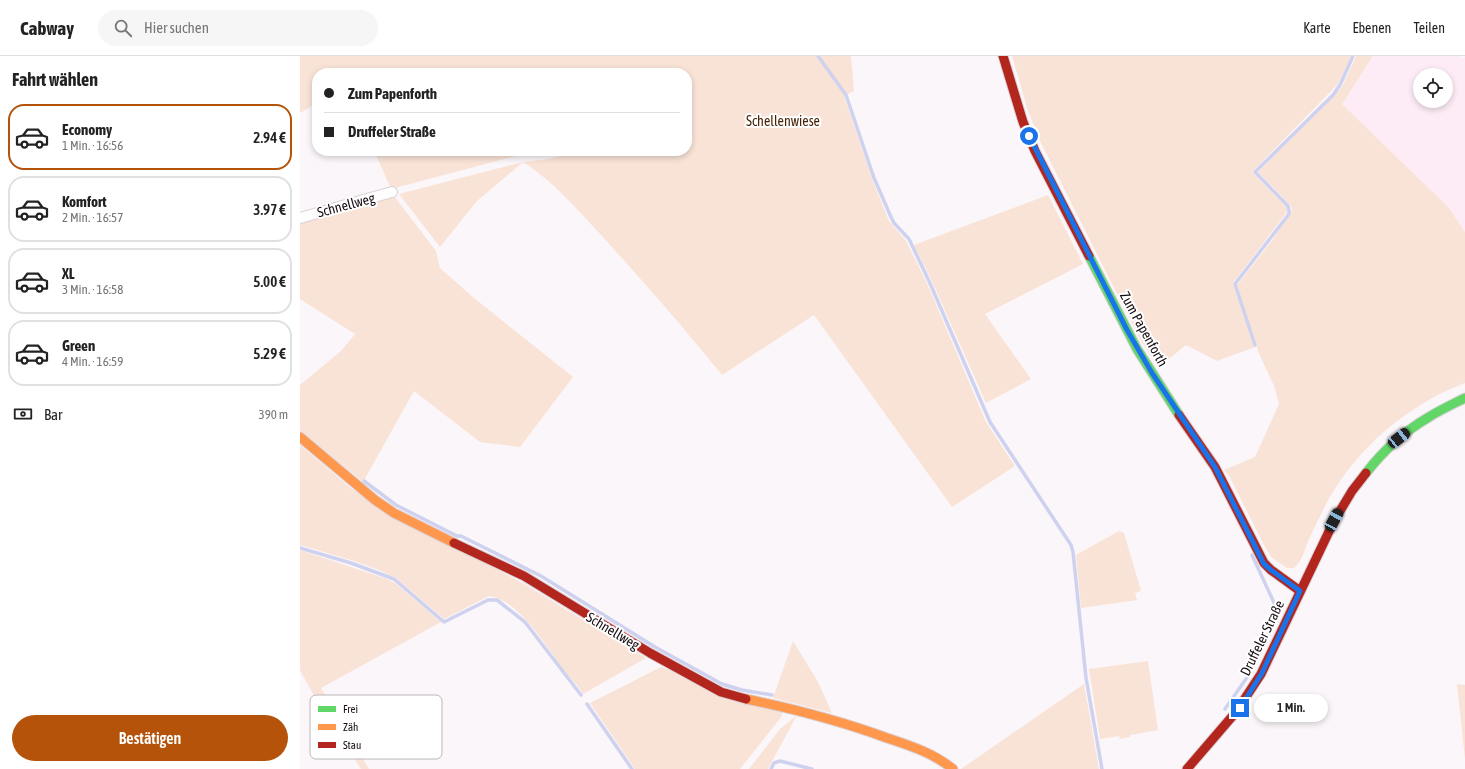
<!DOCTYPE html>
<html lang="de">
<head>
<meta charset="utf-8">
<style>
  :root { --surface:#fff; --page:#f6f6f6; --text:#222; --muted:#767676; --line:#e0e0e0; --accent:#b45309 }
  body { margin:0; font-family:"Asap Condensed",sans-serif; background:var(--page); color:var(--text); height:100vh; display:flex; flex-direction:column; font-size:15px; white-space:nowrap }
  * { box-sizing:border-box; margin:0 }
  p { font-size:13px; color:var(--muted) }
  .icon { flex:none; width:22px; height:22px; fill:none; stroke:currentColor; stroke-width:2; stroke-linecap:round; stroke-linejoin:round }
  .map { position:relative; flex:1; overflow:hidden }
  .side { display:flex; flex-direction:column; background:var(--surface); width:300px }
  .side>* { flex:none }
  .banner { position:absolute; left:12px; top:12px; width:380px; height:88px; border-radius:16px; box-shadow:0 2px 6px #0003; display:grid; align-content:center; height:88px; padding:0 12px; background:var(--surface) }
  .buttons { position:absolute; left:1113px; top:12px; display:grid; gap:8px }
  .buttons a { display:grid; place-items:center; width:40px; height:40px; border-radius:50%; background:var(--surface); box-shadow:0 2px 6px #0003; font-size:20px }
  .end { position:absolute; width:18px; height:18px; margin:-9px; border:5px solid #1a73e8; background:#fff; box-shadow:0 0 0 2px #fff }
  .from { border-radius:50% }
  .bubble { position:absolute; height:28px; border-radius:14px; background:var(--surface); box-shadow:0 2px 6px #0003; font-size:13px; font-weight:600; line-height:28px; text-align:center }
  .car { position:absolute; width:12px; height:24px; margin:-12px -6px; border-radius:5px; box-shadow:0 0 3px 1px #0007; background:linear-gradient(#222 24%,#8ab4d8 0 40%,#222 0 76%,#8ab4d8 0 86%,#222 0) }
  .banner b { display:flex; align-items:center; gap:14px; height:38px; font-size:15px }
  .banner b+b { border-top:1px solid var(--line) }
  .banner i { width:10px; height:10px; background:var(--text) }
  ul { padding:0; list-style:none }
  li { display:flex; align-items:center; gap:12px; height:66px; margin:0 8px 6px; padding:0 4px; border:2px solid var(--line); border-radius:16px }
  li div { flex:1 }
  li b { display:block; font-size:15px }
  li em { font-style:normal; font-weight:600 }
  li.active { border-color:var(--accent) }
  li>.icon { width:36px; height:36px; stroke-width:1.5 }
  h2 { padding:0 12px; font-size:18px; line-height:48px }
  .pay { display:flex; align-items:center; gap:10px; height:44px; padding:0 12px; font-size:15px }
  .pay p { margin-inline-start:auto }
  .primary-button { display:flex; gap:8px; margin-top:auto; padding:8px 12px }
  .primary-button a { flex:1; height:46px; border-radius:24px; background:var(--accent); color:#fff; font-size:16px; font-weight:600; line-height:46px; text-align:center }
  header { display:flex; align-items:center; gap:24px; box-sizing:border-box; height:56px; padding:0 20px; background:var(--surface); border-bottom:1px solid var(--line) }
  header strong { font-size:19px }
  nav { display:flex; gap:22px; margin-inline-start:auto; font-size:14px }
  .search { width:280px; height:36px; background:var(--page); display:flex; align-items:center; gap:10px; box-sizing:border-box; padding:0 14px; border-radius:22px; color:var(--muted); font-size:15px }
  main { display:flex; flex:1; min-height:0 }
  .map>svg:first-child { display:block }
  .built { fill:#fdecf5; fill-rule:evenodd }
  .green { fill:#f9e3d7 }
  .lines { fill:none; stroke-linecap:round; stroke-linejoin:round }
  .stream { stroke:#ced2ef; stroke-width:3.5 }
  .street-casing { stroke:#dad1d6; stroke-width:12 }
  .fast-casing { stroke:#dad1d6; stroke-width:11 }
  .slow-casing { stroke:#dad1d6; stroke-width:11 }
  .jam-casing { stroke:#dad1d6; stroke-width:11 }
  .street { stroke:#fefefe; stroke-width:10 }
  .fast { stroke:#63d668; stroke-width:9 }
  .slow { stroke:#ff974d; stroke-width:9 }
  .jam { stroke:#b3261e; stroke-width:9 }
  .route { stroke:#1a73e8; stroke-width:5 }
  .labels { text-anchor:middle; dominant-baseline:central; stroke-width:4; stroke-linejoin:round; paint-order:stroke }
  .park-label { font-size:14px; fill:#451f02; stroke:#fff }
  .street-label { font-size:14px; fill:#180d13; stroke:#fff }
  .key { fill:#fff; stroke:#bab6b8; stroke-width:1 }
  .key-label { font-size:11px; fill:#180d13 }
</style>
</head>
<body>
<header>
<strong>Cabway</strong>
<div class="search"><svg class="icon" aria-label="search" viewBox="0 0 24 24"><circle cx="10" cy="10" r="6"/><path d="M15 15l6 6"/></svg>Hier suchen</div>
<nav><a>Karte</a><a>Ebenen</a><a>Teilen</a></nav>
</header>
<main>
<section class="side">
<h2>Fahrt wählen</h2>
<ul>
<li class="active"><svg class="icon" aria-label="car" viewBox="0 0 24 24"><path d="M5 17H2v-5l4-1 3-4h7l3 4 3 1v5h-3M9 17h6M6 11h13"/><circle cx="7" cy="17" r="2"/><circle cx="17" cy="17" r="2"/></svg><div><b>Economy</b><p>1 Min. · 16:56</p></div><em>2.94 €</em></li>
<li><svg class="icon" aria-label="car" viewBox="0 0 24 24"><path d="M5 17H2v-5l4-1 3-4h7l3 4 3 1v5h-3M9 17h6M6 11h13"/><circle cx="7" cy="17" r="2"/><circle cx="17" cy="17" r="2"/></svg><div><b>Komfort</b><p>2 Min. · 16:57</p></div><em>3.97 €</em></li>
<li><svg class="icon" aria-label="car" viewBox="0 0 24 24"><path d="M5 17H2v-5l4-1 3-4h7l3 4 3 1v5h-3M9 17h6M6 11h13"/><circle cx="7" cy="17" r="2"/><circle cx="17" cy="17" r="2"/></svg><div><b>XL</b><p>3 Min. · 16:58</p></div><em>5.00 €</em></li>
<li><svg class="icon" aria-label="car" viewBox="0 0 24 24"><path d="M5 17H2v-5l4-1 3-4h7l3 4 3 1v5h-3M9 17h6M6 11h13"/><circle cx="7" cy="17" r="2"/><circle cx="17" cy="17" r="2"/></svg><div><b>Green</b><p>4 Min. · 16:59</p></div><em>5.29 €</em></li>
</ul>
<div class="pay"><svg class="icon" aria-label="cash" viewBox="0 0 24 24"><path d="M3 7h18v10H3z"/><circle cx="12" cy="12" r="2"/></svg>Bar<p>390 m</p></div>
<div class="primary-button"><a>Bestätigen</a></div>
</section>
<div class="map">
<svg width="1165" height="713" viewBox="0 0 1165 713">
  <rect width="100%" height="100%" fill="#fbf6f9"/>
  <path class="built" d="M 1073,0 L 1158,0 L 1165,2 L 1165,176 L 1149,152 L 1042,48 ZM 1120,19 L 1146,19 L 1146,45 L 1120,45 Z"/>
  <g class="green">
    <path d="M 0,0 L 551,0 L 554,35 L 544,40 L 574,128 L 589,165 L 606,185 L 626,225 L 686,366 L 715,410 L 652,451 L 514,259 L 422,319 C 383,271 343,225 301,179 C 277,153 253,125 223,106 L 177,145 L 140,191 L 99,138 L 223,106 L 249,103 L 275,95 L 387,95 L 387,17 L 17,17 L 17,47 L 0,57 Z"/>
    <path d="M 712,0 L 1051,0 L 1038,28 L 952,116 L 987,152 L 987,156 L 933,227 L 955,291 L 917,305 L 886,289 L 858,312 L 840,283 L 810,224 L 740,85 L 727,52 Z"/>
    <path d="M 1056,0 L 1073,0 L 1042,48 L 1149,152 L 1165,176 L 1165,327 C 1153,332 1140,337 1129,344 C 1086,368 1048,406 1025,450 C 1020,461 1014,472 1009,483 C 1005,493 1002,505 994,512 L 987,512 L 971,501 L 964,489 L 929,420 L 924,414 L 955,401 L 979,348 L 974,330 L 957,293 L 957,290 L 936,227 L 938,228 L 971,186 L 992,154 L 991,150 L 958,116 L 1042,31 Z"/>
    <path d="M 73,95 L 235,95 L 91,133 L 77,101 Z"/>
    <path d="M 748,139 L 783,208 L 685,258 L 731,323 L 686,347 L 631,223 L 614,189 Z"/>
    <path d="M 94,140 L 136,195 L 140,212 L 174,242 L 273,321 L 220,391 L 180,386 L 114,335 L 63,426 L 0,374 L 0,329 L 41,295 L 55,278 L 0,243 L 0,166 Z"/>
    <path d="M 0,389 L 52,433 L 229,531 L 346,602 L 283,638 C 278,629 268,620 262,612 C 246,590 218,543 189,540 L 144,563 L 96,522 L 79,514 L 51,504 L 0,489 Z"/>
    <path d="M 819,475 L 824,477 L 841,535 L 835,537 L 837,544 L 781,552 L 776,499 Z"/>
    <path d="M 0,494 L 87,523 L 95,527 L 141,566 L 21,632 L 69,713 L 61,713 L 12,636 L 0,614 Z"/>
    <path d="M 493,585 L 518,626 L 532,657 L 473,642 Z"/>
    <path d="M 848,605 L 858,674 L 830,679 L 830,681 L 820,683 L 819,680 L 800,683 L 789,613 Z"/>
    <path d="M 361,611 L 482,656 L 482,660 L 440,713 L 335,713 L 290,647 Z"/>
    <path d="M 784,628 L 799,713 L 661,713 Z"/>
    <path d="M 1157,628 L 1165,629 L 1165,703 Z"/>
    <path d="M 497,659 L 468,713 L 449,713 L 480,673 Z"/>
  </g>
  <g class="lines">
    <g class="stream">
      <path d="M 518,0 L 546,39 L 574,122 L 591,161 L 594,167 L 609,183 L 629,225 L 690,366 L 771,489 L 773,496 L 786,622 L 802,713"/>
      <path d="M 955,289 L 935,228 L 989,158 L 989,154 L 988,150 L 955,116 L 1033,39 L 1040,29 L 1053,0"/>
      <path d="M 64,425 L 96,449 L 157,480 L 161,480 L 241,520 L 355,591 L 422,628 L 442,634 L 472,639"/>
      <path d="M 0,492 L 51,507 L 94,523 L 144,566 L 188,544 L 197,544 L 225,566 L 281,639"/>
      <path d="M 287,648 L 332,713"/>
      <path d="M 925,653 L 948,620 L 975,566 L 977,557 L 976,551 L 952,499"/>
      <path d="M 471,713 L 474,707 L 480,705 L 512,713"/>
    </g>
    <g class="street-casing">
      <path id="street" d="M 0,162 L 92,136"/>
    </g>
    <g class="fast-casing">
      <g id="fast">
        <path d="M 789,200 L 837,293 L 879,359"/>
        <path d="M 1066,417 C 1083,395 1105,375 1129,361 C 1140,354 1153,348 1165,342"/>
      </g>
    </g>
    <g class="slow-casing">
      <g id="slow">
        <path d="M 0,381 L 75,444 L 94,457 L 154,487"/>
        <path d="M 446,643 C 495,653 541,665 587,682 C 611,690 633,697 653,713"/>
      </g>
    </g>
    <g class="jam-casing">
      <g id="jam">
        <path d="M 703,0 L 723,66 L 735,95 L 789,200"/>
        <path d="M 879,359 L 915,411 L 964,507 L 971,514 L 1000,535"/>
        <path d="M 154,487 L 224,520 L 350,597 L 421,636 L 446,643"/>
        <path d="M 887,713 L 936,656 L 961,618 L 1034,465 L 1052,435 L 1066,417"/>
      </g>
    </g>
    <use href="#street" class="street"/>
    <use href="#fast" class="fast"/>
    <use href="#slow" class="slow"/>
    <use href="#jam" class="jam"/>
  </g>
  <g class="lines">
    <path class="route" d="M 729,80 L 827,274 L 852,317 L 915,411 L 964,508 L 971,514 L 1000,535 L 962,617 L 940,652"/>
  </g>
  <g class="labels">
    <g class="park-label">
      <text x="483" y="65">Schellenwiese</text>
    </g>
    <g class="street-label">
      <text transform="translate(46 149) rotate(-15)">Schnellweg</text>
      <text transform="translate(844 273) rotate(61)">Zum Papenforth</text>
      <text transform="translate(313 575) rotate(31)">Schnellweg</text>
      <text transform="translate(962 582) rotate(-64)">Druffeler Straße</text>
    </g>
  </g>
  <rect x="10" y="639" width="132" height="64" rx="6" class="key"/>
  <rect x="18" y="650" width="18" height="6" fill="#63d668"/>
  <rect x="18" y="668" width="18" height="6" fill="#ff974d"/>
  <rect x="18" y="686" width="18" height="6" fill="#b3261e"/>
  <g class="key-label">
    <text x="43" y="657">Frei</text>
    <text x="43" y="675">Zäh</text>
    <text x="43" y="693">Stau</text>
  </g>
</svg>
<div class="buttons">
<a><svg class="icon" aria-label="locate" viewBox="0 0 24 24"><circle cx="12" cy="12" r="6"/><path d="M12 2v4M12 18v4M2 12h4M18 12h4"/></svg></a>
</div>
<i class="end from" style="left:729px;top:80px"></i>
<i class="end" style="left:940px;top:652px"></i>
<div class="bubble" style="left:954px;top:638px;width:74px">1 Min.</div>
<i class="car" style="left:1099px;top:382px;rotate:52deg"></i>
<i class="car" style="left:1034px;top:464px;rotate:28deg"></i>
<div class="banner">
<b><i class="from"></i>Zum Papenforth</b>
<b><i></i>Druffeler Straße</b>
</div>
</div>
</main>
</body>
</html>
